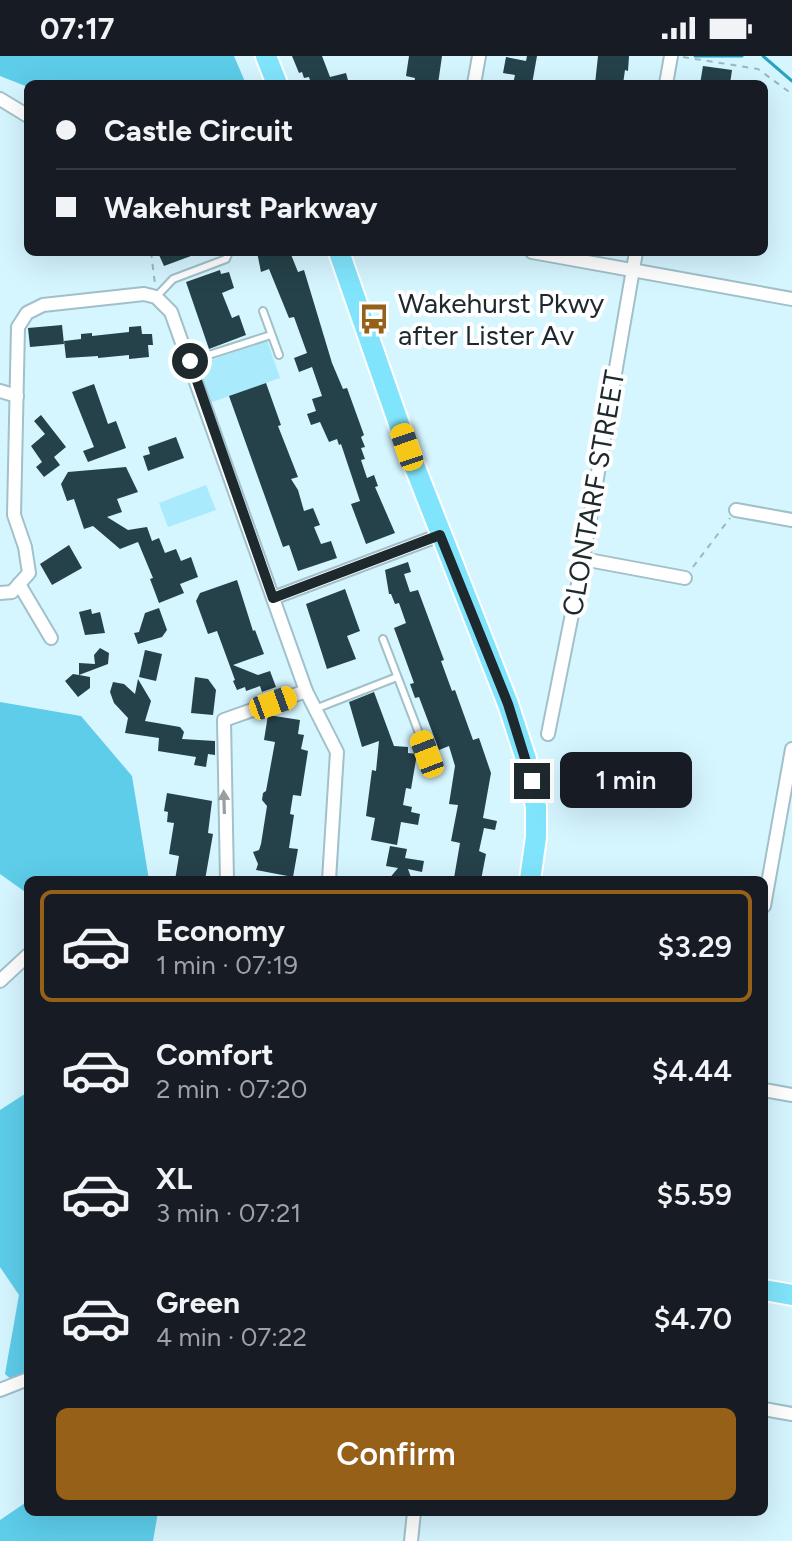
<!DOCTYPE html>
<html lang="en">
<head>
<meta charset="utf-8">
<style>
  :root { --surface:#171b24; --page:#20242c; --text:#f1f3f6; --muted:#9ea1a6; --line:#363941; --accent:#966018 }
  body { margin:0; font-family:Figtree,sans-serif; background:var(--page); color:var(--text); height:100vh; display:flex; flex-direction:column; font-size:30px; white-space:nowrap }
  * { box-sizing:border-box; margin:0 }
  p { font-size:26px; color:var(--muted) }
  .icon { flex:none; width:44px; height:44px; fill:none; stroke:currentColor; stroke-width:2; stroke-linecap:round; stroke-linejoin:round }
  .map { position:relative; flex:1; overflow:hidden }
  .sheet { position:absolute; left:24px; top:820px; width:744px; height:640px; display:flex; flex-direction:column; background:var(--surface); border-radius:12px; box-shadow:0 8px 32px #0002 }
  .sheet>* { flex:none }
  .top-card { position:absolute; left:24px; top:24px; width:744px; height:176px; border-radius:12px; box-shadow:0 8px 32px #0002; display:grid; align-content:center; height:176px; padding:0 32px; background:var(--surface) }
  .end { position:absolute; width:36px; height:36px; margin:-18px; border:10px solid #1d292d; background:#fff; box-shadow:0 0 0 4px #fff }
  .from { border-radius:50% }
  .bubble { position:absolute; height:56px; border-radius:12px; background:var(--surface); box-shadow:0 8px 32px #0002; font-size:26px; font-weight:600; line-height:56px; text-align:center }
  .car { position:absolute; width:24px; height:48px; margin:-24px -12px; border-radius:10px; box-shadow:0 0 6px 2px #0007; background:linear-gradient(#f5c518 24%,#345 0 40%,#f5c518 0 76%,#345 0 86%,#f5c518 0) }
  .top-card b { display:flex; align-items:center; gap:28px; height:76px; font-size:30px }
  .top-card b+b { border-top:2px solid var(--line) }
  .top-card i { width:20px; height:20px; background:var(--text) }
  ul { padding:14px 0 0; list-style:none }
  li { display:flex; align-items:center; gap:24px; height:112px; margin:0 16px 12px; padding:0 16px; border:4px solid transparent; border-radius:12px }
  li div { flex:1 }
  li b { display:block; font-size:30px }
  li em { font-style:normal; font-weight:600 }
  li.selected { border-color:var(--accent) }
  li>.icon { width:72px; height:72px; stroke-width:1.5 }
  .cta { display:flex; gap:16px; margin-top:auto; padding:16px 32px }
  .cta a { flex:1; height:92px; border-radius:12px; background:var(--accent); color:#fff; font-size:32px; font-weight:600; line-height:92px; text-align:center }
  .status { display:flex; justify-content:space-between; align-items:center; height:56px; padding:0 40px; background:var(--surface); direction:ltr }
  .status svg { height:22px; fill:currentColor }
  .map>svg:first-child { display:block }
  .green { fill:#aaeafd }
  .forest { fill:#5dcdea }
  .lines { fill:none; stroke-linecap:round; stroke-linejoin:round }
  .stream { stroke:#29a2bf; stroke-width:3 }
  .building { fill:#254149 }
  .lane-casing { stroke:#a1c0ca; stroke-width:10 }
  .street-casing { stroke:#a1c0ca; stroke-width:16 }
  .primary-casing { stroke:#fff; stroke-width:24 }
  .path { stroke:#9db7bf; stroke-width:2; stroke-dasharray:6 6; stroke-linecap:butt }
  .lane { stroke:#fff; stroke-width:6 }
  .street { stroke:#fff; stroke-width:12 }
  .primary { stroke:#80e5fc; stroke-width:20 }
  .oneway { fill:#999fa0 }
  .route { stroke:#1d292d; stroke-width:10 }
  .labels { text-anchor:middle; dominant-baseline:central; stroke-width:8; stroke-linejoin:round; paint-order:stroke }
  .poi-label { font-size:28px; fill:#1d292d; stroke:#fff; text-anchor:start }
  .street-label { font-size:28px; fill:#1d292d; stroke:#fff }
</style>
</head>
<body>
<div class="status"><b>07:17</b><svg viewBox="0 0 49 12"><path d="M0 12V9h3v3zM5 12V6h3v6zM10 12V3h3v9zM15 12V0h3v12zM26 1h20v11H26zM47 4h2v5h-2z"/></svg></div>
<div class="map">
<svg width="792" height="1485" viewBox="0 0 792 1485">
  <rect width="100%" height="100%" fill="#d5f5ff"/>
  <g class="green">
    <path d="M 267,284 L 280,322 L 204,349 L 192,311 Z"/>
    <path d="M 206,429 L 216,454 L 168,471 L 159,447 Z"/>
  </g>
  <g class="forest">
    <path d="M 0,0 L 234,0 L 246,28 L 28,28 L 28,31 L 0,20 Z"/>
    <path d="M 0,646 L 81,660 L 132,720 L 149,824 L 28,824 L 28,838 L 0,818 Z"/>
    <path d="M 28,1036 L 28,1318 L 12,1324 L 5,1318 L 19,1239 L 0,1211 L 0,1054 Z"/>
    <path d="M 28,1445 L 28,1456 L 158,1456 L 153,1485 L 0,1485 L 0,1464 Z"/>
  </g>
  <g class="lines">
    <g class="stream">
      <path d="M 695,0 L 742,0"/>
      <path d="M 763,0 L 792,25"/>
    </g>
  </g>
  <g class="building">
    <path d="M 292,0 L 322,0 L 330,21 L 346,17 L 349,28 L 311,28 L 309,21 L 304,22 L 302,16 L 299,17 Z"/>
    <path d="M 409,0 L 442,0 L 438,28 L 414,28 L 415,22 L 406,20 Z"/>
    <path d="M 527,0 L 537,0 L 532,28 L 513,28 L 515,19 L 503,17 L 506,1 L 526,5 Z"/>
    <path d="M 598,0 L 629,0 L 628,15 L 625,14 L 623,28 L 595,28 Z"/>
    <path d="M 703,10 L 732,14 L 730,28 L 700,28 Z"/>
    <path d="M 168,196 L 199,196 L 199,197 L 164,210 L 159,199 Z"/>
    <path d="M 257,196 L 290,196 L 298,216 L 304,214 L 332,307 L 343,333 L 347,332 L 364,379 L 361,381 L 365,391 L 361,392 L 365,403 L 361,404 L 367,422 L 374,419 L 378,430 L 375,431 L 395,477 L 366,488 L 351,448 L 360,445 L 341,388 L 339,389 L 337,383 L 329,386 L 320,366 L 311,369 L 307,358 L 316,355 L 312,343 L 322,340 L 312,311 L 299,316 L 294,302 L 307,297 L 294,261 L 289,262 L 269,213 L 261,216 Z"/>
    <path d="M 220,214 L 221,218 L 229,216 L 234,232 L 222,237 L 232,262 L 239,259 L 246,279 L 209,293 L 186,226 Z"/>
    <path d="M 62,269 L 64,288 L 30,291 L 28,272 Z"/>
    <path d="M 141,270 L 142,278 L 152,278 L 153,289 L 148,289 L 149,301 L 129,303 L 129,299 L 98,302 L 98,300 L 66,302 L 64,285 L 81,283 L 81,278 L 92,277 L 92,280 L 129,276 L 129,271 Z"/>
    <path d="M 266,327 L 281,369 L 278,370 L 298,421 L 291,423 L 298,434 L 304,455 L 313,452 L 320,469 L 314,471 L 321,488 L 331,485 L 337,502 L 298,515 L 289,489 L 283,491 L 229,340 Z"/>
    <path d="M 94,328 L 108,368 L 116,365 L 126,392 L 88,406 L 83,395 L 94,391 L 72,336 Z"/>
    <path d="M 41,359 L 66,391 L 54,401 L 60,409 L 44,421 L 36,411 L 42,406 L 31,390 L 45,378 L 34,365 Z"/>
    <path d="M 176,381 L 184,402 L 148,415 L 143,400 L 150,398 L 148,391 Z"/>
    <path d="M 126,411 L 138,436 L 117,443 L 122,456 L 107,461 L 128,474 L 147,471 L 152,485 L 159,482 L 165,497 L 176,493 L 181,505 L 191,501 L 198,521 L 180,528 L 184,537 L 159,547 L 150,523 L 153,522 L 138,486 L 120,493 L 93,470 L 84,473 L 74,443 L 67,445 L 61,428 L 68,416 Z"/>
    <path d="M 69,489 L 82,512 L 52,529 L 40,508 Z"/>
    <path d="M 408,506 L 411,516 L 404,518 L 410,536 L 418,534 L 444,604 L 441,605 L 452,635 L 455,634 L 473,684 L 479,682 L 491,717 L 483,762 L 497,765 L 495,774 L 484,772 L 479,795 L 486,798 L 481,824 L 454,822 L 460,787 L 451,785 L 458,749 L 449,748 L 455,710 L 449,690 L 439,694 L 419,641 L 415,642 L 410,628 L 414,627 L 394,572 L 406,567 L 399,547 L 395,548 L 391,538 L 389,538 L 385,514 Z"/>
    <path d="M 237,524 L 253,575 L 255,574 L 264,598 L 233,609 L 258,619 L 270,615 L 276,631 L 262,636 L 260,630 L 246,635 L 245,631 L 237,634 L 233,625 L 235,624 L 217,575 L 208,578 L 196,545 L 200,537 Z"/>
    <path d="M 345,533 L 360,575 L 347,580 L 356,603 L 327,613 L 306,548 Z"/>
    <path d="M 159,552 L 167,574 L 162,581 L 138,588 L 134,577 L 139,576 L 145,557 Z"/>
    <path d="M 91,553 L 92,558 L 100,556 L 105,577 L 85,579 L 79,556 Z"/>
    <path d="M 100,592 L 109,597 L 108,608 L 79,619 L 90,621 L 90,632 L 78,641 L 65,625 L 73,618 L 79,619 L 79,607 L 95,608 L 94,599 Z"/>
    <path d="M 145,594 L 162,598 L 156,625 L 139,621 Z"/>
    <path d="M 195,621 L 208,623 L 216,634 L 213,659 L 191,657 Z"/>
    <path d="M 138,623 L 151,645 L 145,665 L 180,671 L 184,676 L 182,683 L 215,685 L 215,699 L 208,698 L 206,711 L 194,709 L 196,701 L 158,695 L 159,682 L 125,677 L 128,662 L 114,647 L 110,636 L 113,626 L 124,628 L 135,638 Z"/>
    <path d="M 374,636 L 394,690 L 408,691 L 408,697 L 417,698 L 411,733 L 406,732 L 403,749 L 412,751 L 411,756 L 420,758 L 418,769 L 401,766 L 397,789 L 371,784 L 375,762 L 366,760 L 372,714 L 376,715 L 379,685 L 362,691 L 349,646 Z"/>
    <path d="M 268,659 L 300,664 L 298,678 L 304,679 L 301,693 L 308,695 L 301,740 L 293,739 L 290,758 L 294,759 L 289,792 L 298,793 L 293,821 L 256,814 L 258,808 L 253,796 L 259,794 L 261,788 L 267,750 L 262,744 L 263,737 L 266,735 L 275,686 L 264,684 Z"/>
    <path d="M 167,737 L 212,745 L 208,777 L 213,778 L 205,824 L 175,824 L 179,800 L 169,798 L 174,767 L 167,766 L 168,756 L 164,755 Z"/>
    <path d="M 390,790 L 407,793 L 405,802 L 424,805 L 422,816 L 408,813 L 412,824 L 388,824 L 398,812 L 386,810 Z"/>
  </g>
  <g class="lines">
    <g class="lane-casing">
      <g id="lane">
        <path d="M 156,241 L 173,223 L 226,203 L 229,196"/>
        <path d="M 263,255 L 279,299"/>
        <path d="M 190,305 L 271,279"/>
        <path d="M 383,583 L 427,698"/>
        <path d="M 315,653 L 397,621"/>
      </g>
    </g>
    <g class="street-casing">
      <g id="street">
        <path d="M 474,28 L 479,0"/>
        <path d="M 666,28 L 671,0"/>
        <path d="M 0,43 L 28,60"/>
        <path d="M 532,196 L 792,243"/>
        <path d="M 0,335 L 17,340"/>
        <path d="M 736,454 L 792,464"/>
        <path d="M 583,503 L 685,522"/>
        <path d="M 19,528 L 51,582"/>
        <path d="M 0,537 L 12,536 L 29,517 L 25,491 L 14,459 L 18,271 L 27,257 L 43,249 L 144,238 L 156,241 L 171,256 L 306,635 L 337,696 L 329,824"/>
        <path d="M 273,542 L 440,479"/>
        <path d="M 548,678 L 583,503 L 636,196"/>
        <path d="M 227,824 L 224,664 L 306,635"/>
        <path d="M 764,850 L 792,693"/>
        <path d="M 0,925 L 28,899"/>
        <path d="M 764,1034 L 792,1039"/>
        <path d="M 0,1334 L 28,1323"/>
        <path d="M 764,1353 L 792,1358"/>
        <path d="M 411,1485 L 414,1456"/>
      </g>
    </g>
    <g class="primary-casing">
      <g id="primary">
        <path d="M 266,0 L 277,28"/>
        <path d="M 339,196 L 407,391 L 508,648 L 526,703 L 536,751 L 536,781 L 530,824"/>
        <path d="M 764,1234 L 792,1239"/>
      </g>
    </g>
    <g class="path">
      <path d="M 683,1 L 758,13 L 792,38"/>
      <path d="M 151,196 L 155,228"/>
      <path d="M 693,511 L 730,462"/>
    </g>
    <use href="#lane" class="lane"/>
    <use href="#street" class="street"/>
    <use href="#primary" class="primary"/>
  </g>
  <defs><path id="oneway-solid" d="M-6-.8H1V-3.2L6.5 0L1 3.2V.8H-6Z" transform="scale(2)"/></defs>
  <use class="oneway" href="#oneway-solid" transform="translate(224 746) rotate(-92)"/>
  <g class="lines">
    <path class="route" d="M 190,305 L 273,542 L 440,479 L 508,648 L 532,725"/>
  </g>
  <defs>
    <g id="bus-bare" transform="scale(2.4)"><path d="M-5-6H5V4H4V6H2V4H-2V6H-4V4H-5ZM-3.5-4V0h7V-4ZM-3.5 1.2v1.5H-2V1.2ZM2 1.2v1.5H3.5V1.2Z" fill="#966018" stroke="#fff" stroke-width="2.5" paint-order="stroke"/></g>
  </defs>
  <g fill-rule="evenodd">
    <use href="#bus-bare" x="374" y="263"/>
  </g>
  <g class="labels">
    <g class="poi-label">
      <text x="398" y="247">Wakehurst Pkwy<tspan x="398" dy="32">after Lister Av</tspan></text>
    </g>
    <g class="street-label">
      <text transform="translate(593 437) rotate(-80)">CLONTARF STREET</text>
    </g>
  </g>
</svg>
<i class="end from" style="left:190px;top:305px"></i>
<i class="end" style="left:532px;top:725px"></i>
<div class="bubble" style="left:560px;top:696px;width:132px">1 min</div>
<i class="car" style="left:407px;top:391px;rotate:341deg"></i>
<i class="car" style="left:273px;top:647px;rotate:70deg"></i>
<i class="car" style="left:427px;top:698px;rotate:339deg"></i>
<div class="top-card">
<b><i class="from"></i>Castle Circuit</b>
<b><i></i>Wakehurst Parkway</b>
</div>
<section class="sheet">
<ul>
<li class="selected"><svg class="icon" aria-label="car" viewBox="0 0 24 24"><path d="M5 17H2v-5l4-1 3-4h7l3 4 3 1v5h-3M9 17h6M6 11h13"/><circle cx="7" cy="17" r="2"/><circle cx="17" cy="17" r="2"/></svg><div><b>Economy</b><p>1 min · 07:19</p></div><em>$3.29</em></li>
<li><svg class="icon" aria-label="car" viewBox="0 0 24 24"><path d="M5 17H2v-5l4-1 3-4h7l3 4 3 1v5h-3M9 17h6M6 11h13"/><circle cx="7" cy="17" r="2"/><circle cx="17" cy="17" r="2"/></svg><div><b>Comfort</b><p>2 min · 07:20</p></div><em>$4.44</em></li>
<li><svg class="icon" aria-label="car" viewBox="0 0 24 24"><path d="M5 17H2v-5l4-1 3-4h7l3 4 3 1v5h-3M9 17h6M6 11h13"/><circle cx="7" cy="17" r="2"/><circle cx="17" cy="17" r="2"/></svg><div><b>XL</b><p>3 min · 07:21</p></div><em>$5.59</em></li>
<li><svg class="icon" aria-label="car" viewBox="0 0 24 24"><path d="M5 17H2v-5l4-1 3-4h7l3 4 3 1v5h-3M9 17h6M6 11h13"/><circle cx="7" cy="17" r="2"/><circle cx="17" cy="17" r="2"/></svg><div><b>Green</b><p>4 min · 07:22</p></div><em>$4.70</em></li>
</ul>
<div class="cta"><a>Confirm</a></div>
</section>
</div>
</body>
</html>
